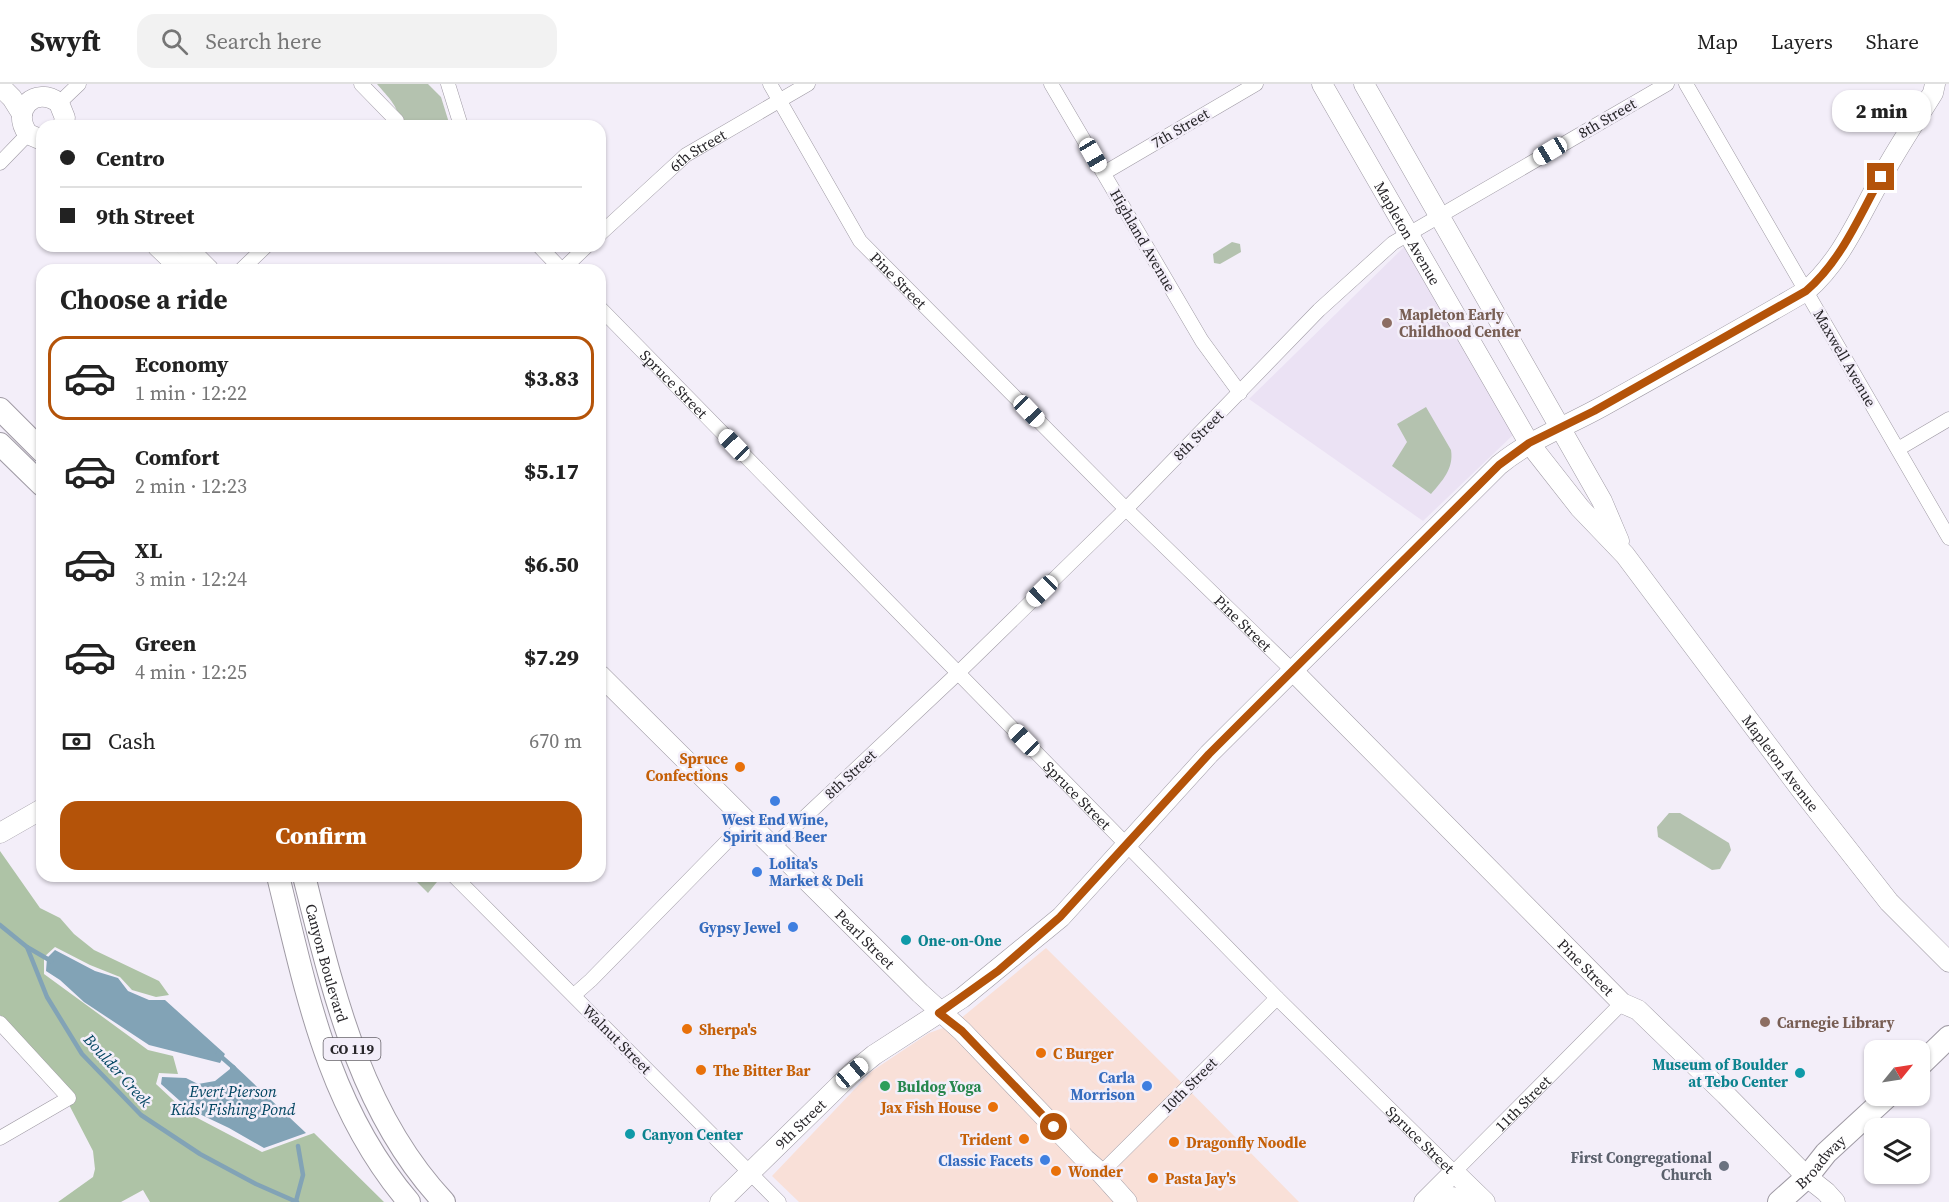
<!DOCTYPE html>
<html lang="en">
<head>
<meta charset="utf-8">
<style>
  :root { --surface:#fff; --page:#f2f2f2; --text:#222; --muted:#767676; --line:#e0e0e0; --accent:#b45309 }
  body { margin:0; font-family:"Source Serif 4",serif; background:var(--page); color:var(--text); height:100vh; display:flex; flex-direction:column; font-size:22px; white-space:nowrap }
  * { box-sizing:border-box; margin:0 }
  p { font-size:20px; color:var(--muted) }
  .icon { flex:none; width:33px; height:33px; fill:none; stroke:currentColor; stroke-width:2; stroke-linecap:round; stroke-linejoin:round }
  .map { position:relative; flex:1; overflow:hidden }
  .drawer { position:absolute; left:36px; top:180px; width:570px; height:618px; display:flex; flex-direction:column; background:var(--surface); border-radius:18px; box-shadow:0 2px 4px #0004 }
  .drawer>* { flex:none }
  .guide { position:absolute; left:36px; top:36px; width:570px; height:132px; border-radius:18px; box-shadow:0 2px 4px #0004; display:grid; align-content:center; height:132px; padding:0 24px; background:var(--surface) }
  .needle { width:39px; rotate:60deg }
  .fabs { position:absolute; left:1864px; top:956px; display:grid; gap:12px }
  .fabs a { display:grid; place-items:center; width:66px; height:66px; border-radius:12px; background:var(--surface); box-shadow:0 2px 4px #0004; font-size:30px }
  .end { position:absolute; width:27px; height:27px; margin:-14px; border:8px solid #b45309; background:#fff; box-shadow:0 0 0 3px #fff }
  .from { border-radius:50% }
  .bubble { position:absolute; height:42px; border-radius:18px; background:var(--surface); box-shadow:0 2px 4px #0004; font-size:20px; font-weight:800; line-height:42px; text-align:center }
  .car { position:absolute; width:18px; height:36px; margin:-18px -9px; border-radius:8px; box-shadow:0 0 4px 2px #0007; background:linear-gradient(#fff 24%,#345 0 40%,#fff 0 76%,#345 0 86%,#fff 0) }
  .guide b { display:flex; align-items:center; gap:21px; height:57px; font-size:22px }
  .guide b+b { border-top:2px solid var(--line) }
  .guide i { width:15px; height:15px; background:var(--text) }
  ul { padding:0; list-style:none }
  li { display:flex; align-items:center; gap:18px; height:84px; margin:0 12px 9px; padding:0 12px; border:3px solid transparent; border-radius:18px }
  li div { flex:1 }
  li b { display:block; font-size:22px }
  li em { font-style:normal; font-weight:800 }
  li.on { border-color:var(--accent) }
  li>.icon { width:54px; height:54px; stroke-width:1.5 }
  h2 { padding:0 24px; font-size:27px; line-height:72px }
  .pay { display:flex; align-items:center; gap:15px; height:66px; padding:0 24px; font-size:22px }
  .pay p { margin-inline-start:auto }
  .action { display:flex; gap:12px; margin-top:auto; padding:12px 24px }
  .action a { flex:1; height:69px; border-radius:18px; background:var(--accent); color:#fff; font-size:24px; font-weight:800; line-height:69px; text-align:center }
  header { display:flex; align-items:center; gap:36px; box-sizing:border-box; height:84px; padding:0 30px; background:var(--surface); border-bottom:2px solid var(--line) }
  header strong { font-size:28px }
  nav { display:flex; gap:33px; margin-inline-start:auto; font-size:21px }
  .search { width:420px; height:54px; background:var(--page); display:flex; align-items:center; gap:15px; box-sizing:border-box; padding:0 21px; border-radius:18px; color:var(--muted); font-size:22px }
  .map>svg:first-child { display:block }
  .commercial { fill:#f9e0d8 }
  .built { fill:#ebe2f4 }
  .green { fill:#b4c2af }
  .forest { fill:#aec3a6 }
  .water { fill:#82a3b6 }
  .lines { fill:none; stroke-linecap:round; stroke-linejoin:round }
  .stream { stroke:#82a3b6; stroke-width:4.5 }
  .street-casing { stroke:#9f9aa4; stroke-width:15 }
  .secondary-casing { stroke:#9f9aa4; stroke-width:21 }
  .primary-casing { stroke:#9f9aa4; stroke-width:24 }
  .street { stroke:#fff; stroke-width:14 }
  .secondary { stroke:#fff; stroke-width:20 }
  .primary { stroke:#fff; stroke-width:22 }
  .route { stroke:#b45309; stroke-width:8 }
  .education-dot { fill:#8d6e63; stroke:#f3eef9; stroke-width:2 }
  .food-dot { fill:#e8710a; stroke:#f3eef9; stroke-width:2 }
  .shop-dot { fill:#3f7fe0; stroke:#f3eef9; stroke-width:2 }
  .culture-dot { fill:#0f9aa8; stroke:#f3eef9; stroke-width:2 }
  .leisure-dot { fill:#2e9e5b; stroke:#f3eef9; stroke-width:2 }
  .worship-dot { fill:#6b7280; stroke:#f3eef9; stroke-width:2 }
  .labels { text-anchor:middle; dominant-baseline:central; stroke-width:5; stroke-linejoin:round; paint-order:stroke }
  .shield { fill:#f3eef9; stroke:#656268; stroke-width:1.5 }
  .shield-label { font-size:14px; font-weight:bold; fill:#28262a }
  .street-label { font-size:15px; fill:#28262a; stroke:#f3eef9 }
  .education-label { font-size:15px; font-weight:bold; fill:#785e54; stroke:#f3eef9; text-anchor:start }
  .food-label { font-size:15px; font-weight:bold; fill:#c56008; stroke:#f3eef9; text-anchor:start }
  .shop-label { font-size:15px; font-weight:bold; fill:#366cbe; stroke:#f3eef9; text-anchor:end }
  .culture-label { font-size:15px; font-weight:bold; fill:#0d838f; stroke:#f3eef9; text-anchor:start }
  .leisure-label { font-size:15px; font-weight:bold; fill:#27864d; stroke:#f3eef9; text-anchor:start }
  .worship-label { font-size:15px; font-weight:bold; fill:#5b616d; stroke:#f3eef9; text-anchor:end }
  .water-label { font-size:16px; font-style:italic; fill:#024561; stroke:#f3eef9 }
</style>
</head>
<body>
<header>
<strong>Swyft</strong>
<div class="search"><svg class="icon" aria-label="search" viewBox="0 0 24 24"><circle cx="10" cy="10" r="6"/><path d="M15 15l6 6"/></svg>Search here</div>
<nav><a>Map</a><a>Layers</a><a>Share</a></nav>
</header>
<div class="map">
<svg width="1949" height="1118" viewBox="0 0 1949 1118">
  <rect width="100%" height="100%" fill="#f3eef9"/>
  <path class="commercial" d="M 1046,864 L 1172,989 L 1299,1118 L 799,1118 L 772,1092 L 872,987 L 929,949 L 954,940 Z"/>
  <path class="built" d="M 1404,163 L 1513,351 L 1423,437 L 1249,315 Z"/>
  <g class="green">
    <path d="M 377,0 L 428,0 L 441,13 L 450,42 L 399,42 C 402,25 387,12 377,0 Z"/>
    <path d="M 1232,158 L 1240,160 L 1241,168 L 1220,180 L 1214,179 L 1213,170 Z"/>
    <path d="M 1426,323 L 1451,366 C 1454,385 1442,397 1431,410 L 1392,382 L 1407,358 L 1397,340 Z"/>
    <path d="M 1669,729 L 1680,729 L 1729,759 L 1731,766 L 1720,785 L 1712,786 L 1658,753 L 1657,743 Z"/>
    <path d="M 411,792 L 440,792 L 441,793 L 428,809 Z"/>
  </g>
  <path class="forest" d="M 0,767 L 40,824 L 60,834 L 74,850 L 94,866 L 159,897 L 169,911 L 156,913 L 132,906 L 120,893 L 90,881 L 55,863 L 44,873 L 44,890 L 148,966 L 173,972 L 178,990 L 159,989 L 156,1000 L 186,1028 L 262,1068 L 314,1049 L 384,1118 L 150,1118 L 143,1106 L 121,1118 L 58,1118 L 93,1093 L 95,1085 L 93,1067 L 50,984 L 0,931 Z"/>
  <g class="water">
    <path d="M 55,866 L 95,887 L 118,894 L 128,907 L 149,916 L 165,916 L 225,970 L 220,979 L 149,961 L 84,918 L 60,896 L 46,887 L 47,874 Z"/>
    <path d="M 230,980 L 234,981 L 306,1049 L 264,1064 L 229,1044 L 189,1025 L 161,1000 L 162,993 L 186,994 L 198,1000 L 215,997 L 230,985 Z"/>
  </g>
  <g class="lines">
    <g class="stream">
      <path d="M 0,841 L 27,863 L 47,913 L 82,970 L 141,1031 L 200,1070 L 256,1100 L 297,1118"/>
      <path d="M 27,863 L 51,877"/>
      <path d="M 218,970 L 234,984"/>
      <path d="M 296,1117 L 303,1091 L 298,1062"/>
    </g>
    <g class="street-casing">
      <g id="street">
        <path d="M 361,0 L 397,37 L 392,42"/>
        <path d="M 448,0 L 461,42"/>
        <path id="s1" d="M 770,0 L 860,157 L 1126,425 L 1292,586"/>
        <path d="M 1051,0 L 1202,257 L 1240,309"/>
        <path d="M 1686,0 L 1949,454"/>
        <path d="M 59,19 L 79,0"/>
        <path d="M 0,79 L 28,50"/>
        <path d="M 1104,89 L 1256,0"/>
        <path id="s2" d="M 600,150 L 686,71 L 808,0"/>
        <path d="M 539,162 L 562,186"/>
        <path d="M 241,186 L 266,162"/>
        <path d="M 562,186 L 587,162"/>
        <path id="s3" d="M 600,224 L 1277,914 L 1454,1088 L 1622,919"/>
        <path d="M 1898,365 L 1949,335"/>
        <path d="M 773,763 L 958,589 L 1126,425 L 1319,226 L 1393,159 L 1667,0"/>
        <path d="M 454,792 L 779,1118"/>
        <path d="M 574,911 L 591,896 L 747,737"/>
        <path d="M 0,939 L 69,1014 L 0,1054"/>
        <path d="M 1101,1089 L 1277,914"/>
      </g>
    </g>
    <g class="secondary-casing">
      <g id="secondary">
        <path id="s4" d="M 1322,0 L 1529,359 L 1580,424 L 1625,471 L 1802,707 L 1889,818 L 1949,878"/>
        <path d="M 1364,0 L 1602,417 L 1619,457"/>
        <path d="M 0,2 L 12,14 L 22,30"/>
        <path d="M 42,56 L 28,50 C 10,26 35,1 59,19 L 65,34 L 63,42"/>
        <path d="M 157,162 L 182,186"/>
        <path d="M 185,162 L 209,186"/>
        <path id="s5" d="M 1292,586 L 1622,919 L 1638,926 L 1726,1011 L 1807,1093 L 1826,1108 L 1835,1118"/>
        <path id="s6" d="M 600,591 L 920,909 L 962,947 L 1085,1075 L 1101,1089 L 1127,1118"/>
        <path d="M 0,749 L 42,725"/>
        <path id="s7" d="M 720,1118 L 852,989 L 874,971 L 962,914 L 1061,833 L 1209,670 L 1499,381 C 1531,355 1567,342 1603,322 C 1671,284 1739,246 1806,207 C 1841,177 1858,135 1880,96 C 1896,66 1915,38 1933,9 L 1935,0"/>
        <path d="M 1424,1118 L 1454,1088 L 1485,1118"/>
        <path d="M 1431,1118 L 1452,1113 L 1474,1118"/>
      </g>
    </g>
    <g class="primary-casing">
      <g id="primary">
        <path d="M 0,325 L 42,367"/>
        <path d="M 0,360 L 42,401"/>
        <path d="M 278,792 C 307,910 328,1023 409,1118"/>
        <path id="s8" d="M 304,792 C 333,907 360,1029 444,1118"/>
        <path d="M 1920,981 L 1949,953"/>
        <path id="s9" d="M 1779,1118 L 1807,1093 L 1826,1069 L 1889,1011"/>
      </g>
    </g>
    <use href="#street" class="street"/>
    <use href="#secondary" class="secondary"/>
    <use href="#primary" class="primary"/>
  </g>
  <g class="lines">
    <path class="route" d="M 1054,1043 L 962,947 L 939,929 L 998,887 L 1060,833 L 1209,670 L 1499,381 L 1529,359 L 1594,327 L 1806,207 C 1841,177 1859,133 1881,93"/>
  </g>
  <g class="education-dot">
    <circle cx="1387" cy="239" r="6"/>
    <circle cx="1765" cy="938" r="6"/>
  </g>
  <g class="food-dot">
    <circle cx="740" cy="683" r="6"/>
    <circle cx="687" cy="945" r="6"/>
    <circle cx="1041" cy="969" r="6"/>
    <circle cx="701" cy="986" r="6"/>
    <circle cx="993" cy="1023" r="6"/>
    <circle cx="1024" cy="1055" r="6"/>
    <circle cx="1174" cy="1058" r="6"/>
    <circle cx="1056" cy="1087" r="6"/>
    <circle cx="1153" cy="1094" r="6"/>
  </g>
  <g class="shop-dot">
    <circle cx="775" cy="717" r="6"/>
    <circle cx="757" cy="788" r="6"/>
    <circle cx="793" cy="843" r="6"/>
    <circle cx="1147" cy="1002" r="6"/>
    <circle cx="1045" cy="1076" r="6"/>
  </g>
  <g class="culture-dot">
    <circle cx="906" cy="856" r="6"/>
    <circle cx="1800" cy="989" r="6"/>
    <circle cx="630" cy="1050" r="6"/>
  </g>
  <circle class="leisure-dot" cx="885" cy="1002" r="6"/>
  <circle class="worship-dot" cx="1724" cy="1082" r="6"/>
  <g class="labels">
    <rect class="shield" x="323.5" y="954" width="57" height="22" rx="4.5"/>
    <g class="shield-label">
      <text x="352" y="965">CO 119</text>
    </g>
    <g class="street-label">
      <text transform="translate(1607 34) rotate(-30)">8th Street</text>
      <text transform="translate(1180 44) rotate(-30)">7th Street</text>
      <text stroke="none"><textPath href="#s2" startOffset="129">6th Street</textPath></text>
      <text stroke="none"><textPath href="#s4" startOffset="172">Mapleton Avenue</textPath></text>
      <text transform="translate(1143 156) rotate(60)">Highland Avenue</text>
      <text stroke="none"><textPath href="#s1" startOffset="236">Pine Street</textPath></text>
      <text transform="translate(1845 274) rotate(60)">Maxwell Avenue</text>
      <text stroke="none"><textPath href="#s3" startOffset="106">Spruce Street</textPath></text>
      <text transform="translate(1198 351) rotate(-45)">8th Street</text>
      <text stroke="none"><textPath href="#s1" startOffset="722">Pine Street</textPath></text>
      <text stroke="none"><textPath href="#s4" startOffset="822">Mapleton Avenue</textPath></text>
      <text transform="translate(850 690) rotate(-43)">8th Street</text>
      <text stroke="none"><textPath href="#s3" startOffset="682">Spruce Street</textPath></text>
      <text stroke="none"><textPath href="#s6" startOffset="374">Pearl Street</textPath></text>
      <text stroke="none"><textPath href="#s8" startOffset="90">Canyon Boulevard</textPath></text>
      <text stroke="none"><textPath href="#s5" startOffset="418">Pine Street</textPath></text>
      <text transform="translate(617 955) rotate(45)">Walnut Street</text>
      <text transform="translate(1189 1001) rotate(-45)">10th Street</text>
      <text stroke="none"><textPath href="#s3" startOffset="1312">11th Street</textPath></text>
      <text stroke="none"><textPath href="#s7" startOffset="112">9th Street</textPath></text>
      <text stroke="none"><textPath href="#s3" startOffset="1168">Spruce Street</textPath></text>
      <text stroke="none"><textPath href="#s9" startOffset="58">Broadway</textPath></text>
    </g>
    <g class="education-label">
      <text x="1399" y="230">Mapleton Early<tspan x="1399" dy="17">Childhood Center</tspan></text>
      <text x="1777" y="938">Carnegie Library</text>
    </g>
    <g class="food-label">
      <text x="728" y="674" text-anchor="end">Spruce<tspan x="728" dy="17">Confections</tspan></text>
      <text x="699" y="945">Sherpa's</text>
      <text x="1053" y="969">C Burger</text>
      <text x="713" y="986">The Bitter Bar</text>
      <text x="981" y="1023" text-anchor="end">Jax Fish House</text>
      <text x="1012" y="1055" text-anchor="end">Trident</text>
      <text x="1186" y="1058">Dragonfly Noodle</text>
      <text x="1068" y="1087">Wonder</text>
      <text x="1165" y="1094">Pasta Jay's</text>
    </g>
    <g class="shop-label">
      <text x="775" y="735" text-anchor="middle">West End Wine,<tspan x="775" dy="17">Spirit and Beer</tspan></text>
      <text x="769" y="779" text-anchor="start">Lolita's<tspan x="769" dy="17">Market &amp; Deli</tspan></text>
      <text x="781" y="843">Gypsy Jewel</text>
      <text x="1135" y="993">Carla<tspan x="1135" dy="17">Morrison</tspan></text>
      <text x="1033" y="1076">Classic Facets</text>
    </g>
    <g class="culture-label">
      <text x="918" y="856">One-on-One</text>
      <text x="1788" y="980" text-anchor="end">Museum of Boulder<tspan x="1788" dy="17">at Tebo Center</tspan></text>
      <text x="642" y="1050">Canyon Center</text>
    </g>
    <g class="leisure-label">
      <text x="897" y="1002">Buldog Yoga</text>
    </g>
    <g class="worship-label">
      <text x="1712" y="1073">First Congregational<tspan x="1712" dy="17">Church</tspan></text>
    </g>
    <g class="water-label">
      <text transform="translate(118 986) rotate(48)">Boulder Creek</text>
      <text x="233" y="1007">Evert Pierson<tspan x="233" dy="18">Kids' Fishing Pond</tspan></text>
    </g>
  </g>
</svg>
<div class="fabs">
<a><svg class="needle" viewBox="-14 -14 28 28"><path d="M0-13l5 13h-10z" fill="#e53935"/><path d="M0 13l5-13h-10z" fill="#767676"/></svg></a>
<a><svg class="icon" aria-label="layers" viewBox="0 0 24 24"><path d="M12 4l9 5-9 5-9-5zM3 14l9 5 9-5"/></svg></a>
</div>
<i class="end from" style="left:1054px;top:1043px"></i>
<i class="end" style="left:1881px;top:93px"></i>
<div class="bubble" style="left:1832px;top:6px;width:99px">2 min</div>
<i class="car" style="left:1550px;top:67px;rotate:239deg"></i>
<i class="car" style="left:1093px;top:71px;rotate:150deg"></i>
<i class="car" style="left:1029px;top:327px;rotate:136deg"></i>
<i class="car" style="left:734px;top:361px;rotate:316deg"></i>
<i class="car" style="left:1042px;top:507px;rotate:226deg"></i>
<i class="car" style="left:1024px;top:656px;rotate:316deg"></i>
<i class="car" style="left:852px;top:989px;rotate:50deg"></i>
<div class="guide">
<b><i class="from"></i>Centro</b>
<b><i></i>9th Street</b>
</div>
<section class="drawer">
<h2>Choose a ride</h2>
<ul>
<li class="on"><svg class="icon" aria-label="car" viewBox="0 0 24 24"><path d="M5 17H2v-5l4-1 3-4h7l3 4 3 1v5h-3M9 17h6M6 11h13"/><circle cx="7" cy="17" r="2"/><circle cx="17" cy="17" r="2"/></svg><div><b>Economy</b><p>1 min · 12:22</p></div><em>$3.83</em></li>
<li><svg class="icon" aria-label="car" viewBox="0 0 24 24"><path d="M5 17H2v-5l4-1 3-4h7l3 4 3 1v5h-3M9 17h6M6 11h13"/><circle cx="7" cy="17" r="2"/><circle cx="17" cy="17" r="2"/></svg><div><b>Comfort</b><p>2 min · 12:23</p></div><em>$5.17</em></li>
<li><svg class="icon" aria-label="car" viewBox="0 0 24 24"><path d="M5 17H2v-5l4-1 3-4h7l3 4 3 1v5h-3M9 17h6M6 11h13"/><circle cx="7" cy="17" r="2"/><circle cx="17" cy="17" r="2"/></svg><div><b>XL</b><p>3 min · 12:24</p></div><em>$6.50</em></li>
<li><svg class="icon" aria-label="car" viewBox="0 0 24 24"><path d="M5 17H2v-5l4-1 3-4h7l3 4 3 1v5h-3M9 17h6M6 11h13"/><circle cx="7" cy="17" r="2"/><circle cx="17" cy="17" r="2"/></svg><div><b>Green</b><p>4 min · 12:25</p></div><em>$7.29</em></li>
</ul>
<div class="pay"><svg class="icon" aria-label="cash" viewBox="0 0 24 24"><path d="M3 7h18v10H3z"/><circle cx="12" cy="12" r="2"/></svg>Cash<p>670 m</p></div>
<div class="action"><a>Confirm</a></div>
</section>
</div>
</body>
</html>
